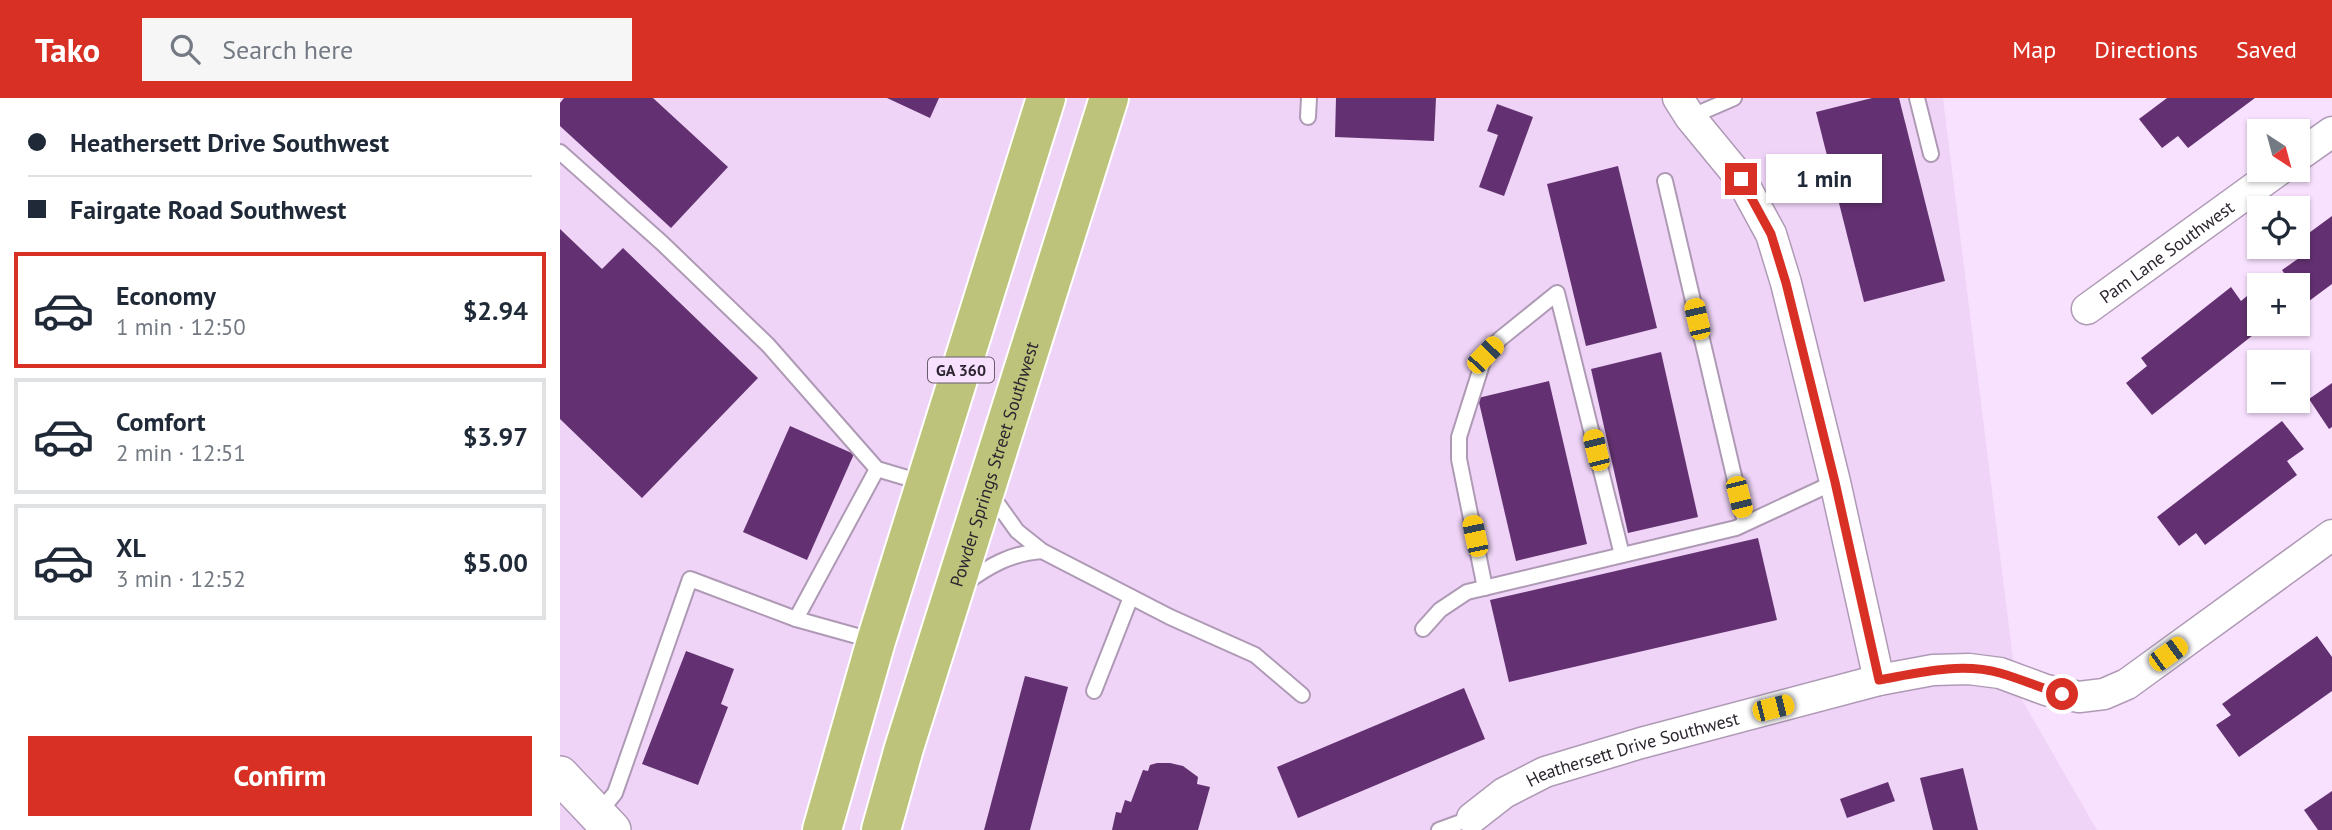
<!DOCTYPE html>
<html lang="en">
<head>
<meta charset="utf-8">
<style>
  :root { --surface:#fff; --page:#f6f6f7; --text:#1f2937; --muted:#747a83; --line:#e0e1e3; --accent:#d93025 }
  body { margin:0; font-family:"PT Sans",sans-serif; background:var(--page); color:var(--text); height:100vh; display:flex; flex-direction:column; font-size:26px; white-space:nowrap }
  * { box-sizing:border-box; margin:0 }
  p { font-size:23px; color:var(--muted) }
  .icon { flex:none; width:38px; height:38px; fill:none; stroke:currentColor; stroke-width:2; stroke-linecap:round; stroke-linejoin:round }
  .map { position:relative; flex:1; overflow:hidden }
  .drawer { display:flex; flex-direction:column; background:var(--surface); width:560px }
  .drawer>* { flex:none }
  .banner { display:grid; align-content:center; height:154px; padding:0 28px; background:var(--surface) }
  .needle { width:46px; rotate:144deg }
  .buttons { position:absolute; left:1687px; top:21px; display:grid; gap:14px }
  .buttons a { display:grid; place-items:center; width:63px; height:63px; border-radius:0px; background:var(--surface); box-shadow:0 2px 5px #0004; font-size:35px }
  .end { position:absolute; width:32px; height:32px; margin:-16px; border:9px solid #d93025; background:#fff; box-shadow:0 0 0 4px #fff }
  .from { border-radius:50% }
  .bubble { position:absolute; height:49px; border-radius:0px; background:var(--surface); box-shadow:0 2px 5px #0004; font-size:23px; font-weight:700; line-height:49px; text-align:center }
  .car { position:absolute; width:21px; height:42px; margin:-21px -10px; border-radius:9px; box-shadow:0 0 5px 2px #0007; background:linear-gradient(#f5c518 24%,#345 0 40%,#f5c518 0 76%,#345 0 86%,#f5c518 0) }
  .banner b { display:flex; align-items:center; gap:24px; height:66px; font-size:26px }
  .banner b+b { border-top:2px solid var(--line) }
  .banner i { width:18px; height:18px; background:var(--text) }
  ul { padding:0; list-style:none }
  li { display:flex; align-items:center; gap:21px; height:116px; margin:0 14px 10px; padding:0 14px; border:4px solid var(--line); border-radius:0px }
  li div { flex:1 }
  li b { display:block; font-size:26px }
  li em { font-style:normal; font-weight:700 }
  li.on { border-color:var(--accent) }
  li>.icon { width:63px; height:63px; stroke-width:1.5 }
  .button { display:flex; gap:14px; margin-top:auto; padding:14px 28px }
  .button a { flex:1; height:80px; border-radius:0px; background:var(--accent); color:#fff; font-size:28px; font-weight:700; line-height:80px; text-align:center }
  header { display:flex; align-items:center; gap:42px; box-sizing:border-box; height:98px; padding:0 35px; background:var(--accent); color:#fff }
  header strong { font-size:33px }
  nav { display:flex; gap:38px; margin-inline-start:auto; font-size:24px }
  .search { width:490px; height:63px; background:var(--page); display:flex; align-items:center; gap:18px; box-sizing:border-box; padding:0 24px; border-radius:0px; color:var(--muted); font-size:26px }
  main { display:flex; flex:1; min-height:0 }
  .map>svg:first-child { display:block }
  .built { fill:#efd4f7 }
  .building { fill:#633171 }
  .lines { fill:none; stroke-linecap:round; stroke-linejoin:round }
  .service-casing { stroke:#af9ab6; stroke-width:18 }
  .minor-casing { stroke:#af9ab6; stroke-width:33 }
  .tertiary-casing { stroke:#af9ab6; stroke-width:40 }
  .primary-casing { stroke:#fff; stroke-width:42 }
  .service { stroke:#fff; stroke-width:14 }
  .minor { stroke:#fff; stroke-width:30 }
  .tertiary { stroke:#fff; stroke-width:37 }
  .primary { stroke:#bec37b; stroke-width:38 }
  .route { stroke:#d93025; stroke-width:9 }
  .labels { text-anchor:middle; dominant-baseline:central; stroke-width:7; stroke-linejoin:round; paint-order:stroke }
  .shield { fill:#f8e1fe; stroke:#6a5d6e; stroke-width:2 }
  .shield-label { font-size:16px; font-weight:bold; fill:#2d2530 }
  .street-label { font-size:18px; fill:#2d2530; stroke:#f8e1fe }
</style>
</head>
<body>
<header>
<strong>Tako</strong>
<div class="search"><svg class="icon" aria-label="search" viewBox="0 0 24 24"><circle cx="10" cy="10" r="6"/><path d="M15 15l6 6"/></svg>Search here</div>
<nav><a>Map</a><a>Directions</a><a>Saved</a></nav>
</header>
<main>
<section class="drawer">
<div class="banner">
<b><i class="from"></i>Heathersett Drive Southwest</b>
<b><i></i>Fairgate Road Southwest</b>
</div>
<ul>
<li class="on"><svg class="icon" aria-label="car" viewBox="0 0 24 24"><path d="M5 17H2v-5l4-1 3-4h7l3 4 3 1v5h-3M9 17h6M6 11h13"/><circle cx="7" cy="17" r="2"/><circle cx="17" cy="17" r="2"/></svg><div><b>Economy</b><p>1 min · 12:50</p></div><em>$2.94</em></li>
<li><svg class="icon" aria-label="car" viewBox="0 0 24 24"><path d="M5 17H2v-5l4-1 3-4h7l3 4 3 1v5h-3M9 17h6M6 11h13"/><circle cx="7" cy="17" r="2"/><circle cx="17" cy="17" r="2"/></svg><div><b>Comfort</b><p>2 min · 12:51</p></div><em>$3.97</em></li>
<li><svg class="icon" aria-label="car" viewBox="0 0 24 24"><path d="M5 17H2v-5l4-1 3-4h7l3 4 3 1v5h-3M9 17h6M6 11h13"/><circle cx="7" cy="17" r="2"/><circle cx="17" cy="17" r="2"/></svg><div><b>XL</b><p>3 min · 12:52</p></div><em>$5.00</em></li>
</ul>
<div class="button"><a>Confirm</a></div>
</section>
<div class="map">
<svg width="1772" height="732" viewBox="0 0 1772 732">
  <rect width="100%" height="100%" fill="#f8e1fe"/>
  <path class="built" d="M 0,0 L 1383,0 L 1457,593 L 1537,732 L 0,732 Z"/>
  <g class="building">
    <path d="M 4,0 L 93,0 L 168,69 L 111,130 L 0,28 L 0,5 Z"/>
    <path d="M 327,0 L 379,0 L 370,20 Z"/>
    <path d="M 776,0 L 876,0 L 874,43 L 775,39 Z"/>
    <path d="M 1312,0 L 1339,0 L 1385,183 L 1304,204 L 1256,14 Z"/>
    <path d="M 1607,0 L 1695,0 L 1628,50 L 1618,38 L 1602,50 L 1579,21 Z"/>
    <path d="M 937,6 L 973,19 L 944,98 L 919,89 L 938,37 L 927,33 Z"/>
    <path d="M 1058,68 L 1097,230 L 1026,248 L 987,86 Z"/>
    <path d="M 1772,118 L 1772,186 L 1745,206 L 1738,195 L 1738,187 L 1732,187 L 1722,172 L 1739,160 L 1731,149 L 1738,149 L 1738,143 Z"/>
    <path d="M 0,131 L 42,171 L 63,150 L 198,280 L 82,400 L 0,321 Z"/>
    <path d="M 1699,188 L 1699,226 L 1707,226 L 1592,317 L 1566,285 L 1587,268 L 1581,260 L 1671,189 L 1681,203 Z"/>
    <path d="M 1101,254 L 1138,419 L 1068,435 L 1031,271 Z"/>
    <path d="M 989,283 L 1027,446 L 956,463 L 918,300 Z"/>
    <path d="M 1772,285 L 1772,329 L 1769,331 L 1749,301 Z"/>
    <path d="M 1722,323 L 1744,351 L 1727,363 L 1737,377 L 1645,447 L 1636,435 L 1619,448 L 1597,419 Z"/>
    <path d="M 230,328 L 294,356 L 247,462 L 183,434 Z"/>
    <path d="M 1198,440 L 1217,522 L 949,584 L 930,502 Z"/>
    <path d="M 1757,538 L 1772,559 L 1772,593 L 1679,659 L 1656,627 L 1671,617 L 1662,606 Z"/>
    <path d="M 126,553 L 174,571 L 161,606 L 168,609 L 138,687 L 82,666 Z"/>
    <path d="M 465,578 L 508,589 L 470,732 L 424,732 Z"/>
    <path d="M 904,590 L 925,641 L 738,720 L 717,669 Z"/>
    <path d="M 597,665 L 610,665 L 623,668 L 638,679 L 637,686 L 650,689 L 638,732 L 552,732 L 556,714 L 561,715 L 565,702 L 571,704 L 583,672 L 588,673 L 590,667 Z"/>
    <path d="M 1403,670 L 1418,732 L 1373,732 L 1360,680 Z"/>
    <path d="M 1328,684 L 1335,703 L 1287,720 L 1280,701 Z"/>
    <path d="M 1772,693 L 1772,732 L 1758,732 L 1744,712 Z"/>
  </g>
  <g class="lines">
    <g class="service-casing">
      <g id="service">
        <path d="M 1357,0 L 1371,56"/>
        <path d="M 748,19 L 749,0"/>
        <path d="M 1130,19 L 1174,0"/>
        <path d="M 0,54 L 102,145 L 208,247 L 317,371 L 364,385"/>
        <path d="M 1105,83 L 1185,425"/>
        <path d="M 434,394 L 437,405 L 457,433 L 482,453 L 610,519 L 695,557 L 742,597"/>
        <path d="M 404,486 C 429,468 451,455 482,453"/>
        <path d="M 925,490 L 899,361 L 899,339 L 925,257 L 940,241 L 997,195 L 1062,457"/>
        <path d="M 236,521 L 315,543"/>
        <path d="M 863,531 L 880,512 L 907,494 L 1176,430 L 1275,384"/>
        <path d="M 534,593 L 571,499"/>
        <path d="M 38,716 L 55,695 L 130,481 L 236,521 L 317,371"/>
        <path d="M 879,732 L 912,720"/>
      </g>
    </g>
    <g class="minor-casing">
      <g id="minor">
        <path d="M 1118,0 L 1130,19 L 1181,81 L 1211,136 L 1226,185 L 1275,384 L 1319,582"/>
        <path d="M 1738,58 L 1772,34"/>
        <path id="s1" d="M 1527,211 L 1719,72"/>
        <path id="s2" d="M 912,720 L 944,695 L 985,674 L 1081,645 L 1319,582 L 1373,572 L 1409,571 L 1440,575 L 1486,592 L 1519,599 L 1544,596 L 1567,586 L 1772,437"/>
      </g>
    </g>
    <g class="tertiary-casing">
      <path id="tertiary" d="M 0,677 L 52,732"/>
    </g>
    <g class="primary-casing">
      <g id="primary">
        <path d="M 262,732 L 316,543 L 486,0"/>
        <path id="s3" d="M 321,732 L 344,650 L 549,0"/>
      </g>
    </g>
    <use href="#service" class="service"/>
    <use href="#minor" class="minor"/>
    <use href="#tertiary" class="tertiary"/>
    <use href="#primary" class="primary"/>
  </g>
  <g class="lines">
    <path class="route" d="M 1181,81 L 1211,136 L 1226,185 L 1275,384 L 1319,582 C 1358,575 1400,564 1440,575 C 1461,581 1481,590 1502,596"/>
  </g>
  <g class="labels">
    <rect class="shield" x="368" y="259.5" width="66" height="25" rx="5"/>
    <g class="shield-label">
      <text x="401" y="272">GA 360</text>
    </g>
    <g class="street-label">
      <text stroke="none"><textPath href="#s1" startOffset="98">Pam Lane Southwest</textPath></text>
      <text stroke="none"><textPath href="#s3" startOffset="383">Powder Springs Street Southwest</textPath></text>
      <text stroke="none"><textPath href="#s2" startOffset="177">Heathersett Drive Southwest</textPath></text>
    </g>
  </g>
</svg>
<div class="buttons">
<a><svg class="needle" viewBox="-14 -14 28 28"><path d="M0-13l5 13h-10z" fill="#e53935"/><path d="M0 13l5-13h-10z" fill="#747a83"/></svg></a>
<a><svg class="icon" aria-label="locate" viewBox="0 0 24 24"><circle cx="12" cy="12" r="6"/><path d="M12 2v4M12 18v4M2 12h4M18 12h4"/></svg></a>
<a>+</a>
<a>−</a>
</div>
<i class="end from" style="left:1502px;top:596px"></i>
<i class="end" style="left:1181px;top:81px"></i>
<div class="bubble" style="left:1206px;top:56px;width:116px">1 min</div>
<i class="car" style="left:1137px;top:221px;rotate:347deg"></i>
<i class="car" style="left:925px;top:257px;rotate:44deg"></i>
<i class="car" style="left:1036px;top:352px;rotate:346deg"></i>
<i class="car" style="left:1179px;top:399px;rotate:166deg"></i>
<i class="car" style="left:915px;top:438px;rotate:348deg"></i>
<i class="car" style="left:1608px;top:556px;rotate:54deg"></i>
<i class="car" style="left:1213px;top:610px;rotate:76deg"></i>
</div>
</main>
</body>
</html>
